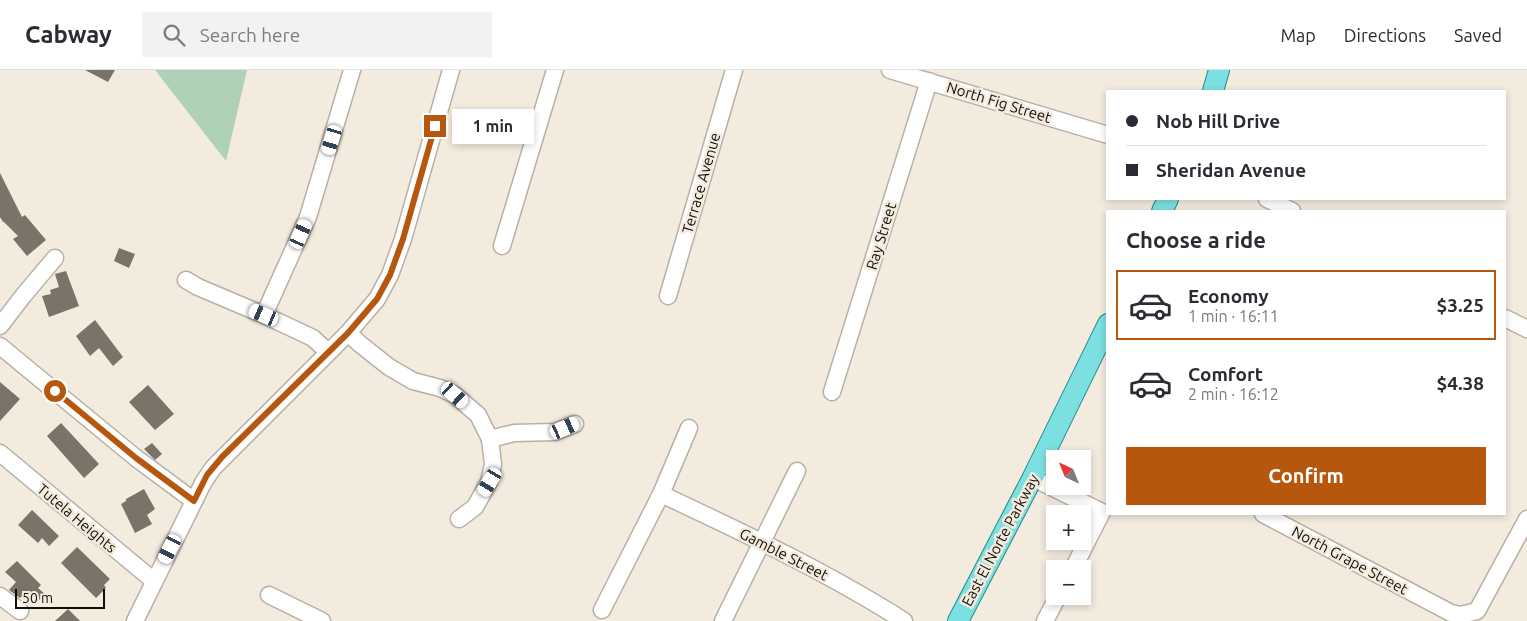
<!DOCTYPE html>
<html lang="en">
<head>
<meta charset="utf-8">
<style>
  :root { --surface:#fff; --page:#f2f2f3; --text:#2b2b33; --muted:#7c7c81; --line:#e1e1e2; --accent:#b6570d }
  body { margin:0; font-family:Ubuntu,sans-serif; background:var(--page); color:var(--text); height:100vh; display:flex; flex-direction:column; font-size:19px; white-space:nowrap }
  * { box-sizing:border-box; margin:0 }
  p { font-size:16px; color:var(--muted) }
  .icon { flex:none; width:28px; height:28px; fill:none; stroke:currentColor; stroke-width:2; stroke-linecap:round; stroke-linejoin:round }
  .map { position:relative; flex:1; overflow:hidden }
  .drawer { position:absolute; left:1106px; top:140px; width:400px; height:305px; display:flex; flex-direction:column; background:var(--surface); border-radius:0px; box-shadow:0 2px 8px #0003 }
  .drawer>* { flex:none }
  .guide { position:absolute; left:1106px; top:20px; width:400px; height:110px; border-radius:0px; box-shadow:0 2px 8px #0003; display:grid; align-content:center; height:110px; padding:0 20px; background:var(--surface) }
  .needle { width:32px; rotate:317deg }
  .buttons { position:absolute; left:1046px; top:380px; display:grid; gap:10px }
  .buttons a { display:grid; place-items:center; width:45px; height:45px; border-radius:0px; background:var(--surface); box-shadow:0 2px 8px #0003; font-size:25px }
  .scale { position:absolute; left:15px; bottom:12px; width:90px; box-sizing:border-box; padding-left:5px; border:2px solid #120f0b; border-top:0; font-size:14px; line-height:18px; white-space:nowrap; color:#120f0b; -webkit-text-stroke:4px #f4ebdf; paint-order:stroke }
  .end { position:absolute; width:22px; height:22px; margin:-11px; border:6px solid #b6570d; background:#fff; box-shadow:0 0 0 2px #fff }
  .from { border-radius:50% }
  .bubble { position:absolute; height:35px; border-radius:0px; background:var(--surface); box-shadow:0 2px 8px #0003; font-size:16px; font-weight:700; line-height:35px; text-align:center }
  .car { position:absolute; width:15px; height:30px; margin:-15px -8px; border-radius:6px; box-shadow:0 0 4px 1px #0007; background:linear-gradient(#fff 24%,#345 0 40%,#fff 0 76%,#345 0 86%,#fff 0) }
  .guide b { display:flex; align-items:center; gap:18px; height:48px; font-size:19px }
  .guide b+b { border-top:1px solid var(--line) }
  .guide i { width:12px; height:12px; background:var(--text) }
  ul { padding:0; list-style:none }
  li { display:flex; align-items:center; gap:15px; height:70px; margin:0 10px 8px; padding:0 10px; border:2px solid transparent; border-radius:0px }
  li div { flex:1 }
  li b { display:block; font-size:19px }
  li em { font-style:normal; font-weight:700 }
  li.active { border-color:var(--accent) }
  li>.icon { width:45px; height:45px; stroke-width:1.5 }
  h2 { padding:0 20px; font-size:22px; line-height:60px }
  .primary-button { display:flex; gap:10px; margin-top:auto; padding:10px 20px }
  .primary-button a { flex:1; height:58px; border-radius:0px; background:var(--accent); color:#fff; font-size:20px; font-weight:700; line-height:58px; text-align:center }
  header { display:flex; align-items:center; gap:30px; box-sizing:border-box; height:70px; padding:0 25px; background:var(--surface); border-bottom:1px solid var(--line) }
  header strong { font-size:24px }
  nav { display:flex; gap:28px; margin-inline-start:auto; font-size:18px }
  .search { width:350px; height:45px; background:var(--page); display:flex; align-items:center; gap:12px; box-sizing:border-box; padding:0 18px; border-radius:0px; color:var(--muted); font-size:19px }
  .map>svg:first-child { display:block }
  .green { fill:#afd1b5 }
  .building { fill:#7c7368 }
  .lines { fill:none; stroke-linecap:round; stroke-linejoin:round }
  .minor-casing { stroke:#b9b0a5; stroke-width:19 }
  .major-casing { stroke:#1f8988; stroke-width:22 }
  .minor { stroke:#fff; stroke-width:16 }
  .major { stroke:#7de0e0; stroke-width:20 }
  .route { stroke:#b6570d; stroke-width:6 }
  .labels { text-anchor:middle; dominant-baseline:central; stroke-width:5; stroke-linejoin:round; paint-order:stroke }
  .street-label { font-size:15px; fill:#120f0b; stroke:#f4ebdf }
</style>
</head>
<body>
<header>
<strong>Cabway</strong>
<div class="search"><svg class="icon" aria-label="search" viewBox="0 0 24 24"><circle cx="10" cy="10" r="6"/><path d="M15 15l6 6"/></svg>Search here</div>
<nav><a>Map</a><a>Directions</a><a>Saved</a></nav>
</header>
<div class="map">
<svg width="1527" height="551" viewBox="0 0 1527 551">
  <rect width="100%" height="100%" fill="#f4ebdf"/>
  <path class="green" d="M 155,0 L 247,0 L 226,91 Z"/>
  <g class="building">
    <path d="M 85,0 L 115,0 L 108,12 Z"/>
    <path d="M 0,103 L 22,147 L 25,145 L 46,170 L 27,186 L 13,169 L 18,166 L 4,152 L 3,152 L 0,147 Z"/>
    <path d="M 119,178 L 135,184 L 129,198 L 114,191 Z"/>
    <path d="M 66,201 L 79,236 L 49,247 L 42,226 L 51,224 L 50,220 L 59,217 L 55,204 Z"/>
    <path d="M 95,250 L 123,287 L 113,296 L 99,278 L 90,286 L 76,266 Z"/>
    <path d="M 0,312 L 20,329 L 0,351 Z"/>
    <path d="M 148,315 L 174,344 L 155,360 L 129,332 Z"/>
    <path d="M 61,353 L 99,394 L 84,408 L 47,366 Z"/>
    <path d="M 152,373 L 162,384 L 155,390 L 144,379 Z"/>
    <path d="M 144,419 L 155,439 L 147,445 L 152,454 L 135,463 L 121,434 L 126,431 L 126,429 Z"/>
    <path d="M 32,440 L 59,466 L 49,476 L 42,468 L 38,473 L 18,455 Z"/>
    <path d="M 77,477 L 110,509 L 104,515 L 106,518 L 96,528 L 61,493 Z"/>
    <path d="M 17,491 L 41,515 L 38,518 L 45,524 L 37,532 L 27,521 L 20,528 L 9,520 L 16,512 L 5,502 Z"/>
    <path d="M 68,539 L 80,551 L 55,551 Z"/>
  </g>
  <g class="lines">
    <g class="minor-casing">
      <g id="minor">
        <path d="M 890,0 L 1108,65"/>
        <path d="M 1267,129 L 1292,141"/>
        <path d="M 502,176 L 555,0"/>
        <path d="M 186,210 L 198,217 L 264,245 L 313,268 L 328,282"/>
        <path d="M 668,226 L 734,0"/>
        <path d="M 264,245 L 308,147 L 352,0"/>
        <path d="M 1505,248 L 1527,259"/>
        <path d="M 0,256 L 23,226 L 55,188"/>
        <path d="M 348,263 L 360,274 L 389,297 L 413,311 L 440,318 L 455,325 L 478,345 L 490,369 L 493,394 L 489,412 L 475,437 L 459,449"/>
        <path d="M 0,276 L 136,388 L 194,431"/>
        <path d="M 832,322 L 929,11"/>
        <path d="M 490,369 L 514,363 L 555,362 L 575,354"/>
        <path d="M 0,383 L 154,511"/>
        <path d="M 1033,408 L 1102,442 L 1073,499"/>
        <path d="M 661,424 C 744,463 827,502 904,551"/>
        <path d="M 1263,444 L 1451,543 L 1461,545 L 1477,541 L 1527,449"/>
        <path d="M 269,525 L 322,551"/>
        <path d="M 0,526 L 20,541"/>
        <path d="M 602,540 L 661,424 L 689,358"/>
        <path d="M 135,551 L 203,413 L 213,398 L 348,263 L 377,229 L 390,205 L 403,169 L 451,0"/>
        <path d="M 723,551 L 797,401"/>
        <path d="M 1045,551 L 1058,526"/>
      </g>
    </g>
    <g class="major-casing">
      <g id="major">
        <path d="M 1213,21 L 1219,0"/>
        <path d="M 1162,141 L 1168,129"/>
        <path d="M 958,551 L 1032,409 L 1108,254"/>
      </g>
    </g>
    <use href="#minor" class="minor"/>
    <use href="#major" class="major"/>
  </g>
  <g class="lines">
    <path class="route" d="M 55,321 L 136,388 L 194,431 L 207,405 L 222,387 L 348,263 L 377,229 L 390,205 L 403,169 L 435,56"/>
  </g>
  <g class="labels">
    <g class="street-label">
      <text transform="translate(999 32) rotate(17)">North Fig Street</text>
      <text transform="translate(701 113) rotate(-74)">Terrace Avenue</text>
      <text transform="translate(881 166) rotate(-73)">Ray Street</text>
      <text transform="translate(77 448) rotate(40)">Tutela Heights</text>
      <text transform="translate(1000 470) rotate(-62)">East El Norte Parkway</text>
      <text transform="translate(784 484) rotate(27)">Gamble Street</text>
      <text transform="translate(1350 490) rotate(28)">North Grape Street</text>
    </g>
  </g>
</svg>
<div class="buttons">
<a><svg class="needle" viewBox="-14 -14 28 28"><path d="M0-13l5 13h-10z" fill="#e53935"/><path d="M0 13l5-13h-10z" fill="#7c7c81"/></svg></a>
<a>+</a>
<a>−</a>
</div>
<div class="scale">50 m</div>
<i class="end from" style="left:55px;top:321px"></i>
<i class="end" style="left:435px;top:56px"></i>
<div class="bubble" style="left:452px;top:39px;width:82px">1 min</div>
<i class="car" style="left:332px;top:70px;rotate:197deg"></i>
<i class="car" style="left:301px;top:164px;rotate:24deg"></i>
<i class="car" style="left:264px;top:245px;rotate:293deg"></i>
<i class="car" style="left:455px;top:325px;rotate:132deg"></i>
<i class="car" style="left:565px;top:358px;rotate:66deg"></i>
<i class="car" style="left:490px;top:412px;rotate:211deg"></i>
<i class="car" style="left:170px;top:479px;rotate:207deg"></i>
<div class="guide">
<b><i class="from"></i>Nob Hill Drive</b>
<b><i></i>Sheridan Avenue</b>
</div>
<section class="drawer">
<h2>Choose a ride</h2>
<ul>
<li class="active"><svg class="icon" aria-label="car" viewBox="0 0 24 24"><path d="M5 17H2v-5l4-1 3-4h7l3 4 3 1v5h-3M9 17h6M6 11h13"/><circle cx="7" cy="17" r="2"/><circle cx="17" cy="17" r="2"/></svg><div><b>Economy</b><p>1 min · 16:11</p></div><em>$3.25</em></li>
<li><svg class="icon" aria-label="car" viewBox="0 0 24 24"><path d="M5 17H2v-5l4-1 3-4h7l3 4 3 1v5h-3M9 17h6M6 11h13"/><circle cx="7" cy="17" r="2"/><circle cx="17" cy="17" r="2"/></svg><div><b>Comfort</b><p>2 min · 16:12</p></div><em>$4.38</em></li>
</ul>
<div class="primary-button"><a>Confirm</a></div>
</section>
</div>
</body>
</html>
